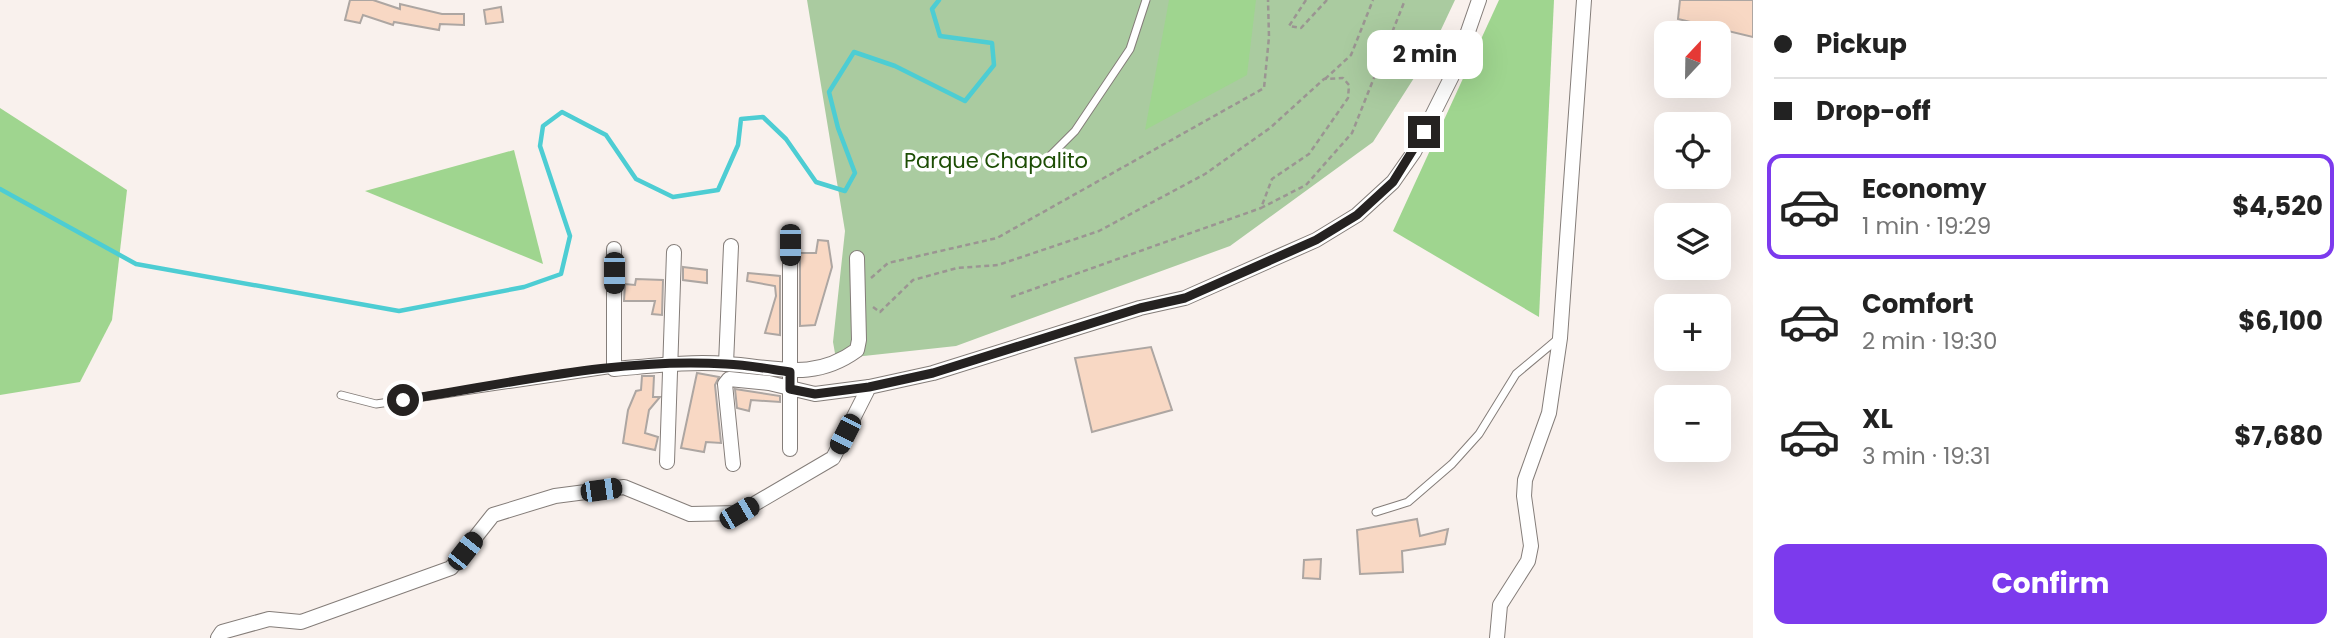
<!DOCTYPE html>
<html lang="en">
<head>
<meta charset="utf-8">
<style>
  :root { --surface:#fff; --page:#f6f6f6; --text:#222; --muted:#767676; --line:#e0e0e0; --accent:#7c3aed }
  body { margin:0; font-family:Poppins,sans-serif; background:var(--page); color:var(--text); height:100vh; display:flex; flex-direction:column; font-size:26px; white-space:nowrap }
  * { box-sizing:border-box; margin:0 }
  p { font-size:23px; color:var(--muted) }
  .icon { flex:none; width:38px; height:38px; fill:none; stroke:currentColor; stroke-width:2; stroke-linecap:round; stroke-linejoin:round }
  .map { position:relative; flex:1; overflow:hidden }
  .side { display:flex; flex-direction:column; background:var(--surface); width:595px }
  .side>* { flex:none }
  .guide { display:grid; align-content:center; height:154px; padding:0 21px; background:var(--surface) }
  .needle { width:46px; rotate:22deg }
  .fabs { position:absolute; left:1654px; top:21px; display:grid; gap:14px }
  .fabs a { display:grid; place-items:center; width:77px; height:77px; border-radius:14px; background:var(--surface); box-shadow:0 7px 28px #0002; font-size:35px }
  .end { position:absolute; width:32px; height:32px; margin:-16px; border:9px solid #252221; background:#fff; box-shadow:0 0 0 4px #fff }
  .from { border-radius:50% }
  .bubble { position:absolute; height:49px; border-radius:14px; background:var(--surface); box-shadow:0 7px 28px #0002; font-size:23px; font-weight:700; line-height:49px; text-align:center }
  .car { position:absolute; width:21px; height:42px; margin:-21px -10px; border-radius:9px; box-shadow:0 0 5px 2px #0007; background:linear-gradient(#222 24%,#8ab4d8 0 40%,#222 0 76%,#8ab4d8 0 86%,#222 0) }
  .guide b { display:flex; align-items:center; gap:24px; height:66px; font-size:26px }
  .guide b+b { border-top:2px solid var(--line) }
  .guide i { width:18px; height:18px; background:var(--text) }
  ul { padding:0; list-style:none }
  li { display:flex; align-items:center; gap:21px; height:105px; margin:0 14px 10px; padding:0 7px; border:4px solid transparent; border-radius:14px }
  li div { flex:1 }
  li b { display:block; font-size:26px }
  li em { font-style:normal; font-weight:700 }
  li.active { border-color:var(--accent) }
  li>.icon { width:63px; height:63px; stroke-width:1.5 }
  .primary-button { display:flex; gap:14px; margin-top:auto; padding:14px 21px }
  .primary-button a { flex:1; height:80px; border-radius:14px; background:var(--accent); color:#fff; font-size:28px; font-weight:700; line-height:80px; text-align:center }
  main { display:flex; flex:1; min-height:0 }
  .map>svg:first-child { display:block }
  .green { fill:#aacba0 }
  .forest { fill:#9fd58f }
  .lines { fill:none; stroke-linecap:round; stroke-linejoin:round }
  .stream { stroke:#4dcdd3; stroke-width:4.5 }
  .building { fill:#f8d8c4; stroke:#ada6a2; stroke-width:2 }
  .lane-casing { stroke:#847d79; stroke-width:9 }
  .street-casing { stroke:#847d79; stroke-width:16 }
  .path { stroke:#9b9592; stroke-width:2.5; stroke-dasharray:5 3.5; stroke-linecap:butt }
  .lane { stroke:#fff; stroke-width:7 }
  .street { stroke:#fff; stroke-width:14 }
  .route { stroke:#252221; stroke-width:9 }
  .labels { text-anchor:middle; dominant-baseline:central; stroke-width:7; stroke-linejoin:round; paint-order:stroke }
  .park-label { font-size:21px; fill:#1c4d04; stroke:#fff }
</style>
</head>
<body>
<main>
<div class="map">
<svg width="1753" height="638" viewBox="0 0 1753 638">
  <rect width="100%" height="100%" fill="#f9f1ed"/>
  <path class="green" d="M 807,0 L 1455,0 L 1430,53 L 1373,142 L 1230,246 L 956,346 L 836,359 L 833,342 L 845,231 Z"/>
  <g class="forest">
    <path d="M 1169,0 L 1256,0 L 1247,75 L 1145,130 Z"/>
    <path d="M 1499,0 L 1554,0 L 1539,317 L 1393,231 Z"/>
    <path d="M 0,108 L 127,190 L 112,320 L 80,382 L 0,395 Z"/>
    <path d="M 514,150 L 543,264 L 365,191 Z"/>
  </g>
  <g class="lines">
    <path class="stream" d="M 0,189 L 136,264 L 399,311 L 524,287 L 561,274 L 570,236 L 540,146 L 543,126 L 562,112 L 606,135 L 636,179 L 673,197 L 718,190 L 738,145 L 741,119 L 763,117 L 786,139 L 816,182 L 845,191 L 855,173 L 838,128 L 829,92 L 854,52 L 895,66 L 965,101 L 994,65 L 992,43 L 940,36 L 932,9 L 939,0"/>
  </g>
  <g class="building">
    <path d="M 350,0 L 373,0 L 400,9 L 400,4 L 442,14 L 464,14 L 464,25 L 440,24 L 439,30 L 394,22 L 393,25 L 363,15 L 360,23 L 345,20 Z"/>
    <path d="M 1680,0 L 1753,0 L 1753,37 L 1678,19 Z"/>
    <path d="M 501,7 L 503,22 L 486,24 L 484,10 Z"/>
    <path d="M 818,240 L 828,241 L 832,267 L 815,325 L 800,326 L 800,253 L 816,253 Z"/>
    <path d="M 683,267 L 707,270 L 707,283 L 683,280 Z"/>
    <path d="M 748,273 L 780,276 L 780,335 L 765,333 L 776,296 L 775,286 L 747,281 Z"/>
    <path d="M 636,279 L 663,280 L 662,315 L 652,314 L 655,301 L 624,301 L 625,284 L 635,285 Z"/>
    <path d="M 1151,347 L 1172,410 L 1092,432 L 1075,358 Z"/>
    <path d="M 697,373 L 719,377 L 715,385 L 721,443 L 706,442 L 704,452 L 681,448 Z"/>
    <path d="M 642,376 L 654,376 L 653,397 L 660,397 L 649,410 L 645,433 L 658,437 L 655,450 L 623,443 L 628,410 L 636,391 L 641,390 Z"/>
    <path d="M 735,389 L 780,396 L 780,402 L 751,400 L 749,411 L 737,408 Z"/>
    <path d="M 1417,519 L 1420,536 L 1448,529 L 1445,544 L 1402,551 L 1403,572 L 1360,574 L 1357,530 Z"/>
    <path d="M 1321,559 L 1320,579 L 1303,578 L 1304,560 Z"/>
  </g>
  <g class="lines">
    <g class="lane-casing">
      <g id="lane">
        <path d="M 1046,160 L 1075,131 L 1130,49 L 1146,0"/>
        <path d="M 341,395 L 376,404 L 614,369"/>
        <path d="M 1376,512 L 1408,502 L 1452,464 L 1479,434 L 1516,374 L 1559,338"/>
      </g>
    </g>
    <g class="street-casing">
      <g id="street">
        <path d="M 614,249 L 614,369 C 651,366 690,361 727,364 C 776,367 813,382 857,350 L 859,340 L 857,258"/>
        <path d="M 726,364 L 731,246"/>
        <path d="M 790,449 L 790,245"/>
        <path d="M 667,462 L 674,252"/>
        <path d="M 733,464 L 725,384 L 729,379 L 769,383 L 815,394 L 869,387"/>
        <path d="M 218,638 L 222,632 L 269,619 L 301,622 L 451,568 L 493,515 L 555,496 L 624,487 L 690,514 L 739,513 L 833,458 L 869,387 L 933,373 L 1140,308 L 1185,298 L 1316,240 L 1357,215 L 1393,182 L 1414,152 L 1454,72 L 1479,0"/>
        <path d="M 1497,638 L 1500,605 L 1528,561 L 1531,546 L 1524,496 L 1525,480 L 1549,413 L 1560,338 L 1584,0"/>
      </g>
    </g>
    <g class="path">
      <path d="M 1306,0 L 1289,26 L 1301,28 L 1327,0"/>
      <path d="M 1325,79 L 1351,55 L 1373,0"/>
      <path d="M 871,278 L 888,263 L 997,238 L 1264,88 L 1269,37 L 1268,0"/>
      <path d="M 1011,297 L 1261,208"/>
      <path d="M 873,307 L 880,312 L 913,280 L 957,268 L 998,265 L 1099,231 L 1205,174 L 1270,128 L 1324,79 L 1343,78 L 1349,85 L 1348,98 L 1309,154 L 1272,179 L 1261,208 L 1306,185 L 1352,133 L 1405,0"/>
    </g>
    <use href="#lane" class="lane"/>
    <use href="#street" class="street"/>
  </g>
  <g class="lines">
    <path class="route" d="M 403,400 C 508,384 619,357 726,364 C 748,365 769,369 790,372 L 790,389 L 815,394 L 869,387 L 933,373 L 1140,308 L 1185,298 L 1316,240 L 1357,215 L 1393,182 L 1424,132"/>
  </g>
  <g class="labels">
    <g class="park-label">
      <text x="996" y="160">Parque Chapalito</text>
    </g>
  </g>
</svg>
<div class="fabs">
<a><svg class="needle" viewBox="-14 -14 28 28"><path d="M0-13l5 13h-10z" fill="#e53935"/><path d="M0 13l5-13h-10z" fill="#767676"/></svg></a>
<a><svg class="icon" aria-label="locate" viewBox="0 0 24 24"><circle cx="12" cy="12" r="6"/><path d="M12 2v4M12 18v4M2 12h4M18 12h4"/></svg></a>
<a><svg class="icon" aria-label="layers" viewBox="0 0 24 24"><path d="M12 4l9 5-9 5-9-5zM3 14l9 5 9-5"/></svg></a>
<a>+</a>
<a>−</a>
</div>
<i class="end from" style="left:403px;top:400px"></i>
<i class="end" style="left:1424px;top:132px"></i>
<div class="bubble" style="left:1367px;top:30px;width:116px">2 min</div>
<i class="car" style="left:790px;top:245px;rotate:180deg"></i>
<i class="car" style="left:614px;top:273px;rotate:180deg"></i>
<i class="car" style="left:845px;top:434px;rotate:207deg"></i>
<i class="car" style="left:601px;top:490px;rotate:82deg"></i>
<i class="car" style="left:739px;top:513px;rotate:60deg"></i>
<i class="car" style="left:465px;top:551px;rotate:38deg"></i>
</div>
<section class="side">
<div class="guide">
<b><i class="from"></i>Pickup</b>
<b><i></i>Drop-off</b>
</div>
<ul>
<li class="active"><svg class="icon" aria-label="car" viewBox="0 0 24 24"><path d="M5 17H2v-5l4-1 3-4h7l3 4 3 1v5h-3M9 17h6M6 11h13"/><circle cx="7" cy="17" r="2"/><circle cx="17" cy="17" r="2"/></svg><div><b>Economy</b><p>1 min · 19:29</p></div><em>$4,520</em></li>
<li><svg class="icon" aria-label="car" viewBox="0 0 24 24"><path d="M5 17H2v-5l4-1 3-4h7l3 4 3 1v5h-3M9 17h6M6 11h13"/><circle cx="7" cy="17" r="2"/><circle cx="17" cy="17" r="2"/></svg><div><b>Comfort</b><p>2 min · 19:30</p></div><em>$6,100</em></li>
<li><svg class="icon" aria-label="car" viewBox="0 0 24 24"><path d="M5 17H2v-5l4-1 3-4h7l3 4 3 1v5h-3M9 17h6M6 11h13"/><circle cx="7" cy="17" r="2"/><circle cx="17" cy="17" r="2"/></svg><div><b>XL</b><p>3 min · 19:31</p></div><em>$7,680</em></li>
</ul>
<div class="primary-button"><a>Confirm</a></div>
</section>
</main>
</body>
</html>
